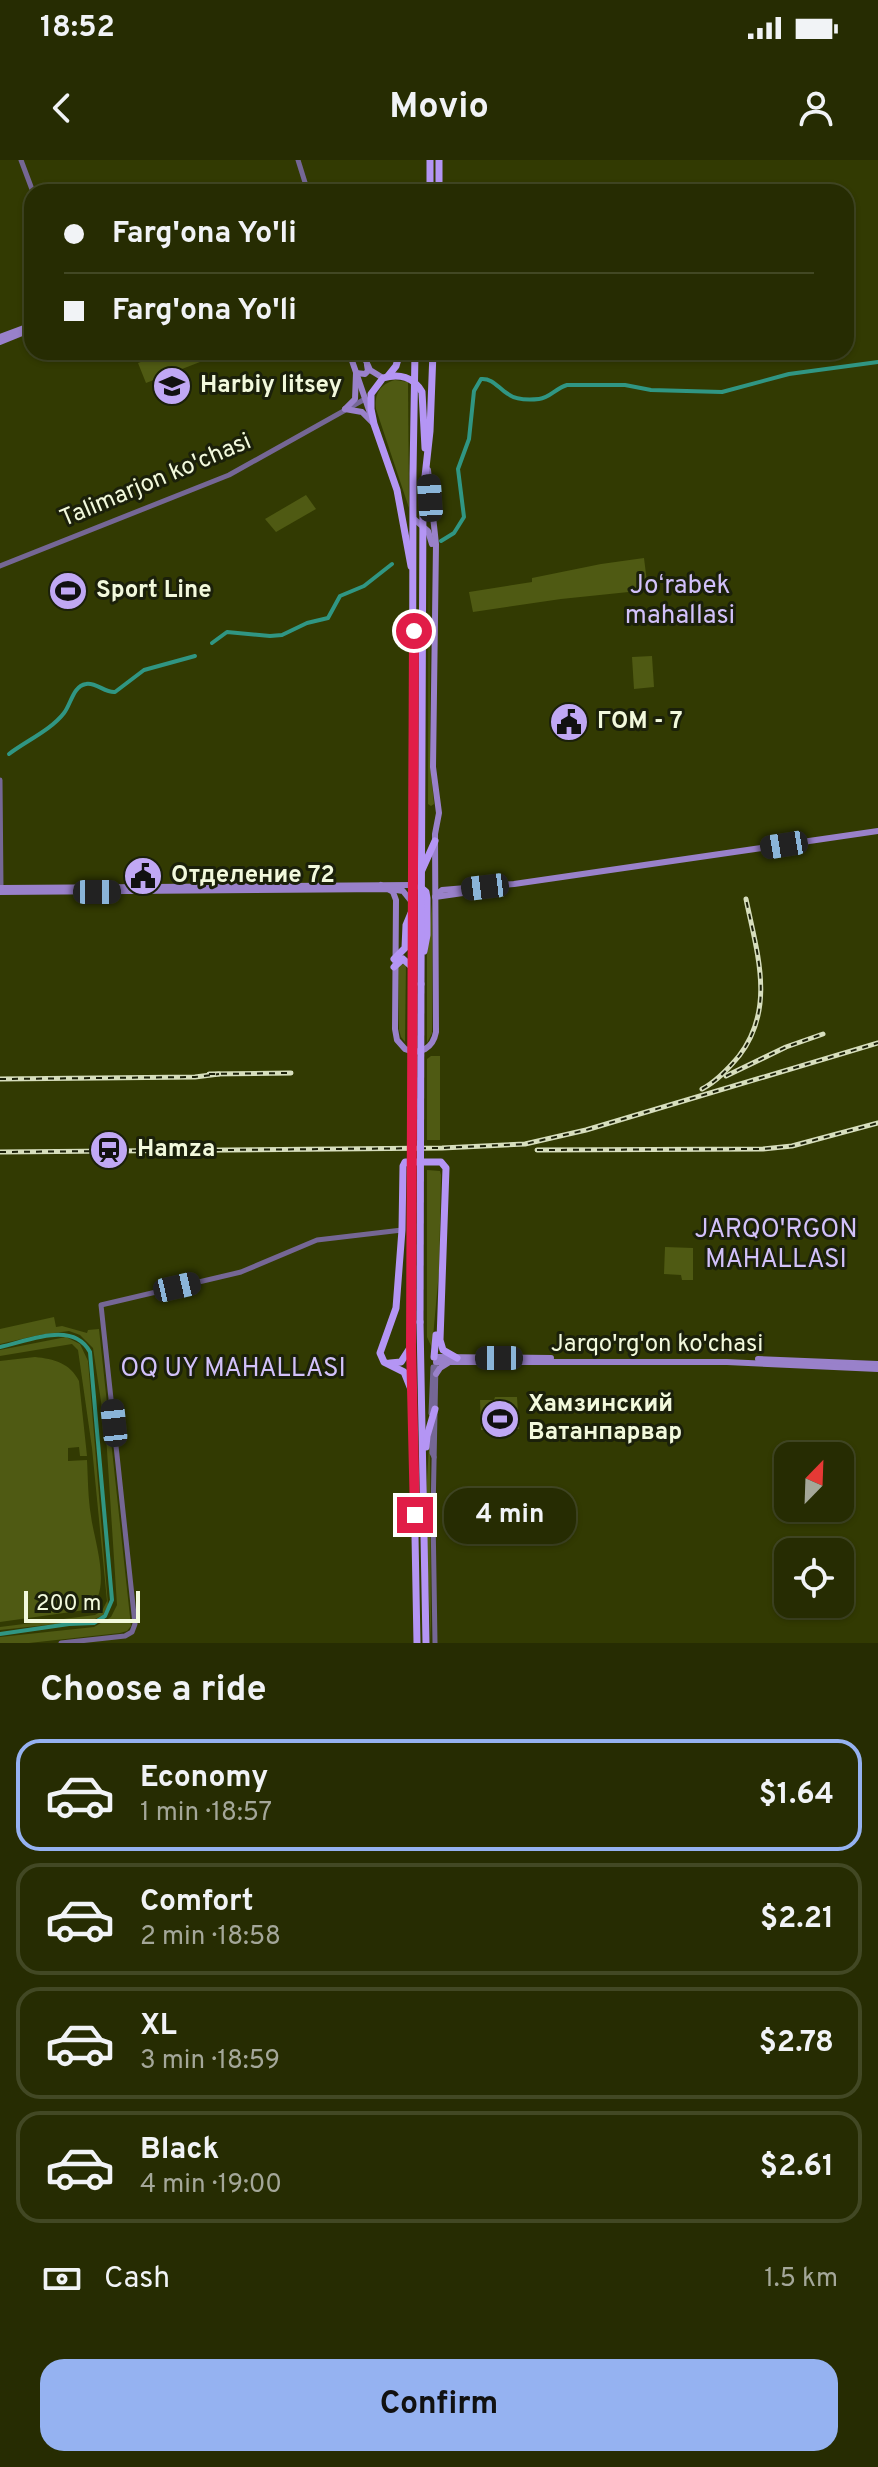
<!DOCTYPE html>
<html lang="en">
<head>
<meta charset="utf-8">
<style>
  :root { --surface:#262c02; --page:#2e340c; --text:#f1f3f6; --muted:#a4a799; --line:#424824; --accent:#95b2f1 }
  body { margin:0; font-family:Overpass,sans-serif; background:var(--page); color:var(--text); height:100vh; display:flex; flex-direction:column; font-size:30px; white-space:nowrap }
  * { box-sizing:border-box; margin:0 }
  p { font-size:26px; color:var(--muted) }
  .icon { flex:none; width:44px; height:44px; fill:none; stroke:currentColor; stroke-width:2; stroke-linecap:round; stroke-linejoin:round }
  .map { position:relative; height:1483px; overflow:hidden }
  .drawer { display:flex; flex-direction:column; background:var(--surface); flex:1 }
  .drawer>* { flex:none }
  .top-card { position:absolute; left:24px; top:24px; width:830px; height:176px; border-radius:24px; box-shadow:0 2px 6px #0004,0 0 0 2px var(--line); display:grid; align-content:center; height:176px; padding:0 40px; background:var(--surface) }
  .needle { width:52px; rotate:23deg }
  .tools { position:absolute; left:774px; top:1282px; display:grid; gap:16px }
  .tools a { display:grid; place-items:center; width:80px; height:80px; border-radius:16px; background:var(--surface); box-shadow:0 2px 6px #0004,0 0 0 2px var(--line); font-size:40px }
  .scale { position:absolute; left:24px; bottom:20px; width:116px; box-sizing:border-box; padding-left:8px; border:4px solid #f2f9dc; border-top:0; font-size:22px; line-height:28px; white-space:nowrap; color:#f2f9dc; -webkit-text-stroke:6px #1b200a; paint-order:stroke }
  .end { position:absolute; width:36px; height:36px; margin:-18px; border:10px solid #e11d48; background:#fff; box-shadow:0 0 0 4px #fff }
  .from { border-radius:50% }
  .bubble { position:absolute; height:56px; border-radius:24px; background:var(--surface); box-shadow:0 2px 6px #0004,0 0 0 2px var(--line); font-size:26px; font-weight:700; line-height:56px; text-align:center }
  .car { position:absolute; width:24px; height:48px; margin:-24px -12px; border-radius:10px; box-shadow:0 0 6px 2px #0007; background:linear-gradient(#222 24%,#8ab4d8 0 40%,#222 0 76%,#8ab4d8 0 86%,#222 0) }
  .top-card b { display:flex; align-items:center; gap:28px; height:76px; font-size:30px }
  .top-card b+b { border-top:2px solid var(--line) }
  .top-card i { width:20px; height:20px; background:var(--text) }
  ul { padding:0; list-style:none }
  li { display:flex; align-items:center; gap:24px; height:112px; margin:0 16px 12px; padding:0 24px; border:4px solid var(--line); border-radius:24px }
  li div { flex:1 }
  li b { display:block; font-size:30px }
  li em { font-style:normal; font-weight:700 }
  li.selected { border-color:var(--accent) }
  li>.icon { width:72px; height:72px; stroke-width:1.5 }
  h2 { padding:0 40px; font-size:36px; line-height:96px }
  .pay { display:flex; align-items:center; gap:20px; height:88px; padding:0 40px; font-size:30px }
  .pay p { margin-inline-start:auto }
  .action { display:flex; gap:16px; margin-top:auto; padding:16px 40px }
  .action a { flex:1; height:92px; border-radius:24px; background:var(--accent); color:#111; font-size:32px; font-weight:700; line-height:92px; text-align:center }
  .status { display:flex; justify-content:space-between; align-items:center; height:56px; padding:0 40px; background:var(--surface); direction:ltr }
  .status svg { height:22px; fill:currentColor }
  header { display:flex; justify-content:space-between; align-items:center; height:104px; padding:0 40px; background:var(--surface); font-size:36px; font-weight:700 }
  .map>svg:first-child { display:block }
  .green { fill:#4f5a13 }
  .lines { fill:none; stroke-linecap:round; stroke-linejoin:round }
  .canal { stroke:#309683; stroke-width:4 }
  .tertiary { stroke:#756795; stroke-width:5 }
  .secondary { stroke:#9981ca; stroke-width:6 }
  .primary { stroke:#b495f4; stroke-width:7 }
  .rail-casing { stroke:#d7debd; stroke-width:5 }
  .rail { stroke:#1b200a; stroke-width:2; stroke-dasharray:6; stroke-linecap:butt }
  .primary-bridge { stroke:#b495f4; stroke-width:7 }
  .route { stroke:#e11d48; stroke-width:10 }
  .labels { text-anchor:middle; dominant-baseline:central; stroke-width:6; stroke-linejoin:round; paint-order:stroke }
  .poi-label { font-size:24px; font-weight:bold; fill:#f2f9dc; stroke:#1b200a; text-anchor:start }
  .street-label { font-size:24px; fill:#f2f9dc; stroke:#1b200a }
  .neighbourhood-label { font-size:26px; fill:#d2c1fa; stroke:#1b200a }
</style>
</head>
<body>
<div class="status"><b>18:52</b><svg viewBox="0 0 49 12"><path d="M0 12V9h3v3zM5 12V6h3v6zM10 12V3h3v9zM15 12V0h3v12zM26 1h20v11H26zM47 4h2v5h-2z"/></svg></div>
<header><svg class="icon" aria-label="back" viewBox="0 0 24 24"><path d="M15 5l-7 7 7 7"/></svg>Movio<svg class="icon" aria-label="person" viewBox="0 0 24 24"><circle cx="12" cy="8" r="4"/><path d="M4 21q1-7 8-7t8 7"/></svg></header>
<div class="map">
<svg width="878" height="1483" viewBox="0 0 878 1483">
  <rect width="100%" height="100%" fill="#323a02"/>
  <g class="green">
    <path d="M 167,192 L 196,192 L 200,202 L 146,223 L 138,203 Z"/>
    <path d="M 395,220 L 408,222 L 409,348 L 376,249 C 374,234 380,224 395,220 Z"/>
    <path d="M 306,335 L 316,349 L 276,372 L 265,359 Z"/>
    <path d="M 429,380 L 430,602 L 434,644 L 431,646 L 428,644 Z"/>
    <path d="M 644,398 L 648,430 L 561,439 L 473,452 L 469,432 L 532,422 L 532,418 L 601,404 Z"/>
    <path d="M 652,496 L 654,527 L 634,529 L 632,497 Z"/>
    <path d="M 432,743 L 432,873 L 427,883 L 427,795 Z"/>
    <path d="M 406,803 L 405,882 L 401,877 L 399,870 L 398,806 Z"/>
    <path d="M 431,896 L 440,896 L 440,980 L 427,980 L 427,899 Z"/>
    <path d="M 427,1010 L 440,1011 L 441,1015 L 439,1111 L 432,1188 L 427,1177 Z"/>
    <path d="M 665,1087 L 693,1088 L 693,1120 L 682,1120 L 681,1115 L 664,1114 Z"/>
    <path d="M 54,1157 L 56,1167 L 62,1166 L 87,1173 L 88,1170 L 99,1169 L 131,1466 L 127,1471 L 120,1473 L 29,1483 L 0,1483 L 0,1477 L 94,1467 L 111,1457 L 117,1445 L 106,1275 L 93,1188 L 80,1175 L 69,1171 L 39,1175 L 0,1184 L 0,1169 Z"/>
    <path d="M 66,1177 L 80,1184 L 88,1201 L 108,1445 L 103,1455 L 93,1460 L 0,1470 L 0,1467 L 95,1455 L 102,1451 L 107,1441 L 92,1288 L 78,1190 L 72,1184 L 0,1196 L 0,1190 Z"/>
    <path d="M 35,1197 C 54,1199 70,1203 79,1221 L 87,1296 L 80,1296 L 79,1287 L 68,1288 L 68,1301 L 87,1300 C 88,1319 88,1338 91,1356 C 94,1381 115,1437 85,1450 L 0,1462 L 0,1201 Z"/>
    <path d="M 495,1237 L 517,1237 L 519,1269 L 481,1270 L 480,1240 L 494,1240 Z"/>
    <path d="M 430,1271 L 431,1483 L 425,1351 Z"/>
  </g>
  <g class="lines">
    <g class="canal">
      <path d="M 441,381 L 454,373 L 464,357 L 458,309 L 469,279 L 474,231 L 481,219 C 493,218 498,228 508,234 C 516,240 529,240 539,239 C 550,238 556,228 567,225 L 625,225 L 651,230 L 722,232 L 789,214 L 878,202"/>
      <path d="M 212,483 L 227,472 L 270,476 L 282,475 L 307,463 L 328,458 L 340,436 L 364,426 L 392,404"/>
      <path d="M 9,594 C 26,581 51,570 64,553 C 71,544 73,526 86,524 C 96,522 105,533 115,532 L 144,510 L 195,496"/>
      <path d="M 0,1187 C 28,1181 73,1160 90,1192 L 112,1440 L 105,1456 L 94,1463 L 69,1464 L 0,1474"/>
    </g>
    <g class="tertiary">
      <path d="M 21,0 L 33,32"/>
      <path d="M 298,0 L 308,32"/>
      <path d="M 0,406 L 229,315 L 365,239"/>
      <path d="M 0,620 L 1,728"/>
      <path d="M 431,1253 L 433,1207"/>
      <path d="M 432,1267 L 432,1293 L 434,1297"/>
      <path d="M 61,1483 L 125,1476 L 132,1472 L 135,1464 L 101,1145 L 241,1112 L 317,1080 L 402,1070"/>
      <path d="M 435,1483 L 433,1354 L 436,1202"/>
    </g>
    <g class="secondary">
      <path d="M 0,177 L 32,165"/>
      <path d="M 0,182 L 32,169"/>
      <path d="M 349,192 L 370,253"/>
      <path d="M 362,192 L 370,210 L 383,218"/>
      <path d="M 345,249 L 355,239 L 356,213 L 365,214 L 368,211 L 367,205"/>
      <path d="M 345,249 L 362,252 L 374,264"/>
      <path d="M 414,359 L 428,371 L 432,384"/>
      <path d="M 381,725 L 393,732 L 396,740 L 395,869 L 397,880 L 405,889 C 420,896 433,888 436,872 L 435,674 L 439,653 L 433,607 L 436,384 L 428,310"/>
      <path d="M 0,728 L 412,725"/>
      <path d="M 0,732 L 390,729 L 403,731 L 411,741"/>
      <path d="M 437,734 L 442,730 L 514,724 L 878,671"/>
      <path d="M 435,737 L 463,733"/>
      <path d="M 437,1197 L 551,1198"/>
      <path d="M 758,1199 L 878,1204"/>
      <path d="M 436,1202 L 727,1202 L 878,1209"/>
      <path d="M 436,1214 L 440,1208 L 448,1203"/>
    </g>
    <g class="primary">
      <path d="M 430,0 L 430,32"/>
      <path d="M 439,0 L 439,32"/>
      <path d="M 377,192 L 385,192"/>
      <path d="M 388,216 L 396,206 L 400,192"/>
      <path d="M 411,406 L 397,330 L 374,264 L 371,249 L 371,234 L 383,218 C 399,213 414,217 422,232 L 425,288"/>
      <path d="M 422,710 L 435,681"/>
      <path d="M 420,727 L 426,732 L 427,738 L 427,775 L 424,791"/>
      <path d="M 394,799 L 405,788 L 406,765 L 411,753"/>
      <path d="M 394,807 L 403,799 L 412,807"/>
      <path d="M 412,824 L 413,313 L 415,192"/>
      <path d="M 421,824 L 423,335 L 430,271 L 433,192"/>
      <path d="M 411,1162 L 417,1483"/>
      <path d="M 420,1162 L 426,1483"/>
      <path d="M 434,1197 L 436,1175"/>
      <path d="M 390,1203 L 401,1202 L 410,1188"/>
      <path d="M 412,1232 L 404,1212 L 384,1202 L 380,1193 L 396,1148 L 402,1070 L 403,1006 L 405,1002 L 441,1002 L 446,1008 L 440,1180 L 443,1190 L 457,1198"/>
      <path d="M 426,1287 L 427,1276 L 435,1249"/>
    </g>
    <g class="rail-casing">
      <g id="rail">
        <path d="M 209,914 L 291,913"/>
        <path d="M 726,916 L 786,887 L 823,874"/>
        <path d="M 0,919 L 195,917 L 219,914"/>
        <path d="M 702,929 C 717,921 728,909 739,896 C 776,848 757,793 746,739"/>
        <path d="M 537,990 L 763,989 L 792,986 L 878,963"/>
        <path d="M 0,992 L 442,988 L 525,984 L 586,970 L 878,883"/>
      </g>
    </g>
    <use href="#rail" class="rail"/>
    <g class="primary-bridge">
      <path d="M 411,1162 L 412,824"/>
      <path d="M 420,1162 L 421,824"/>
    </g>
  </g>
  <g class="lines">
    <path class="route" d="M 414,471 L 411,1185 L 415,1355"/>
  </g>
  <defs>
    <g id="university-disc" transform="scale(2)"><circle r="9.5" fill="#c0a8f4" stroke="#1b200a"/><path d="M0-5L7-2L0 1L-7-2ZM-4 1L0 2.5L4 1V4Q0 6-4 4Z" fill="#111"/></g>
    <g id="stadium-disc" transform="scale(2)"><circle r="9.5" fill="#c0a8f4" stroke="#1b200a"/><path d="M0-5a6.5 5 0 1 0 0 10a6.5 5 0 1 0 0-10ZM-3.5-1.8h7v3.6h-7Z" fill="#111"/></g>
    <g id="civic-disc" transform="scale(2)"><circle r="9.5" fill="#c0a8f4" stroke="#1b200a"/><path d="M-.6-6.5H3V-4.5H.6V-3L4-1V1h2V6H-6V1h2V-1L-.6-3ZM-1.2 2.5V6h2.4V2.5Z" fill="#111"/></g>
    <g id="station-disc" transform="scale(2)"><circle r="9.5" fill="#c0a8f4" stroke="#1b200a"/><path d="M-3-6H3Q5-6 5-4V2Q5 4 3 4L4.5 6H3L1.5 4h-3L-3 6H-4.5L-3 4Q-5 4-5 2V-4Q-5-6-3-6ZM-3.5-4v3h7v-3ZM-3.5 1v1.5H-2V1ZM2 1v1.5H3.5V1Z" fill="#111"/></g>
  </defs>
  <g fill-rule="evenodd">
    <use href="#university-disc" x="172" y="226"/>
    <use href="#stadium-disc" x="68" y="431"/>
    <use href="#civic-disc" x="569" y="562"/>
    <use href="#civic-disc" x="143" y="716"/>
    <use href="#station-disc" x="109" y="990"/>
    <use href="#stadium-disc" x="500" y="1259"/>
  </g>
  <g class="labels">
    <g class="poi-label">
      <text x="200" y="226">Harbiy litsey</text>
      <text x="96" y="431">Sport Line</text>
      <text x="597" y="562">ГОМ - 7</text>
      <text x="171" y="716">Отделение 72</text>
      <text x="137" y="990">Hamza</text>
      <text x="528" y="1245">Хамзинский<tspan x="528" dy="28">Ватанпарвар</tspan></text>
    </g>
    <g class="street-label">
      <text transform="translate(156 321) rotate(-23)">Talimarjon ko'chasi</text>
      <text x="657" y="1185">Jarqo'rg'on ko'chasi</text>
    </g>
    <g class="neighbourhood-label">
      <text x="680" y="426">Joʻrabek<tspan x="680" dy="30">mahallasi</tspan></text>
      <text x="776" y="1070">JARQO'RGON<tspan x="776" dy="30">MAHALLASI</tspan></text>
      <text x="233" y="1209">OQ UY MAHALLASI</text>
    </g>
  </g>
</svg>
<div class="tools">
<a><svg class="needle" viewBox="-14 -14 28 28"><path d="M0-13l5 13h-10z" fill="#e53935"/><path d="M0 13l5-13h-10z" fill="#a4a799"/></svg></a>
<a><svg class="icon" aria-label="locate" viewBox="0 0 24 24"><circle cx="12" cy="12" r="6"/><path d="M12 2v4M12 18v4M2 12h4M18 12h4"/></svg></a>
</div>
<div class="scale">200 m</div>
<i class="end from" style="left:414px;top:471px"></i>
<i class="end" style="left:415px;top:1355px"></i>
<div class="bubble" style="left:444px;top:1328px;width:132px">4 min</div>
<i class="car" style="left:430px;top:338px;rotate:356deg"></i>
<i class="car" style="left:784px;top:685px;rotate:261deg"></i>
<i class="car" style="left:485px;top:727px;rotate:263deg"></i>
<i class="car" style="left:97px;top:732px;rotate:90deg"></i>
<i class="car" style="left:177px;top:1127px;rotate:77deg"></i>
<i class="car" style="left:499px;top:1198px;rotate:270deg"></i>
<i class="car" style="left:114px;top:1263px;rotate:354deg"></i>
<div class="top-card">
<b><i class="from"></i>Farg'ona Yo'li</b>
<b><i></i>Farg'ona Yo'li</b>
</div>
</div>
<section class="drawer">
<h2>Choose a ride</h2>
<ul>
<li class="selected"><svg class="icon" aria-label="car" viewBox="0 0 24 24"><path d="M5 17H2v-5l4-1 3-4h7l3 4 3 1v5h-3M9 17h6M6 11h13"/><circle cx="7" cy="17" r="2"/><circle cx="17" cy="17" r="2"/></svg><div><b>Economy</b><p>1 min · 18:57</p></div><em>$1.64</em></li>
<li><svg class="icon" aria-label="car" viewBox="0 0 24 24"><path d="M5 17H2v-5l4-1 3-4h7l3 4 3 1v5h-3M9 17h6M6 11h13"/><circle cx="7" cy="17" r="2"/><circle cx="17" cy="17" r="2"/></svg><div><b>Comfort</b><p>2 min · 18:58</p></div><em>$2.21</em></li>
<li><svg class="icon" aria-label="car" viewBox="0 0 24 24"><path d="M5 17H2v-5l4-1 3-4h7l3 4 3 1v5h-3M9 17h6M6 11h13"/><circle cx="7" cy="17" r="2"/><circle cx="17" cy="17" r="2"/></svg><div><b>XL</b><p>3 min · 18:59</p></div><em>$2.78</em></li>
<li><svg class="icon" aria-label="car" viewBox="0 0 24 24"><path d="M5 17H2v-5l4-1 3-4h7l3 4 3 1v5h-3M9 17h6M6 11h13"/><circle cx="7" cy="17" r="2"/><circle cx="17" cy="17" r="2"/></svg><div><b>Black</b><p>4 min · 19:00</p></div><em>$2.61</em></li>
</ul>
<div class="pay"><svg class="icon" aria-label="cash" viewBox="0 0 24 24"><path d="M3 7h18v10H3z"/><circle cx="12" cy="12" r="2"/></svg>Cash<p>1.5 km</p></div>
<div class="action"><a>Confirm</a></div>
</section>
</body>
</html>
